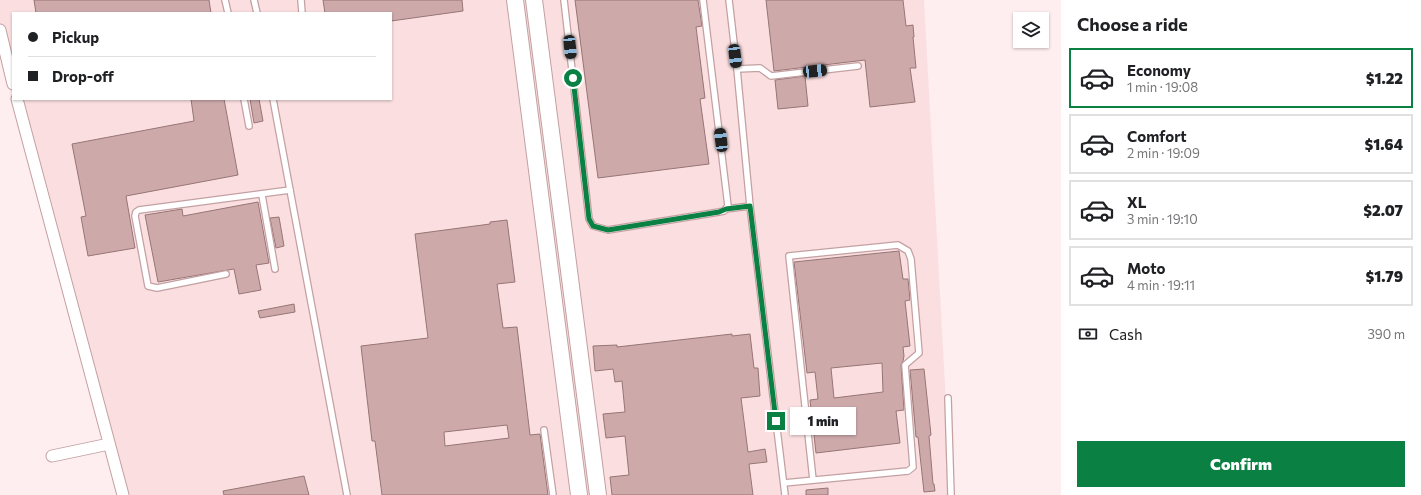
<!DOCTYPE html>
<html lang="en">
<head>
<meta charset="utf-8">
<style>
  :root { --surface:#fff; --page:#f6f6f6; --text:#202124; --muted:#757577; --line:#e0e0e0; --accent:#0b8043 }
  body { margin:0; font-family:Commissioner,sans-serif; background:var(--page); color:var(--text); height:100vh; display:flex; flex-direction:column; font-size:15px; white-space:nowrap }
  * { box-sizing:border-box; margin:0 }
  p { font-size:13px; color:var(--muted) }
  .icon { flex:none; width:22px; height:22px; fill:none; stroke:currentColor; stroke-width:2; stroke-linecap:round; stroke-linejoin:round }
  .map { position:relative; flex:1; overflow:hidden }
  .sheet { display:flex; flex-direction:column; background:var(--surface); width:360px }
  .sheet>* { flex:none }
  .top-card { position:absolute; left:12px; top:12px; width:380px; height:88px; border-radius:0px; box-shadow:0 1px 3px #0004; display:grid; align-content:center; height:88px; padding:0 16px; background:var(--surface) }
  .tools { position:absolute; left:1013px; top:12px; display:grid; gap:8px }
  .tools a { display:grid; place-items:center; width:36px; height:36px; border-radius:0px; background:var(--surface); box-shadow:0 1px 3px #0004; font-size:20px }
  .end { position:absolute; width:18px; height:18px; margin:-9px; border:5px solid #0b8043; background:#fff; box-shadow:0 0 0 2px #fff }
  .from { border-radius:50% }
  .bubble { position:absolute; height:28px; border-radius:0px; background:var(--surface); box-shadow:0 1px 3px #0004; font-size:13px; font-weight:800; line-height:28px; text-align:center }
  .car { position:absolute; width:12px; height:24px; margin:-12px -6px; border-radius:5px; box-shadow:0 0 3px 1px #0007; background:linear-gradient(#222 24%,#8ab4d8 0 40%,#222 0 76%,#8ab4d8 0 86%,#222 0) }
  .top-card b { display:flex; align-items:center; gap:14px; height:38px; font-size:15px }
  .top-card b+b { border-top:1px solid var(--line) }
  .top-card i { width:10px; height:10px; background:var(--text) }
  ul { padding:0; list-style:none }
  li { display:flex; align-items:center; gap:12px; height:60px; margin:0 8px 6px; padding:0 8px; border:2px solid var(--line); border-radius:0px }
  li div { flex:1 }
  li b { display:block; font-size:15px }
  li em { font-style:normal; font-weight:800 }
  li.selected { border-color:var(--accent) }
  li>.icon { width:36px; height:36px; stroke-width:1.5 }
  h2 { padding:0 16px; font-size:18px; line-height:48px }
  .pay { display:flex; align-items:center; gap:10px; height:44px; padding:0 16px; font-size:15px }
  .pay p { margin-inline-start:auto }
  .button { display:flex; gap:8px; margin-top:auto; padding:8px 16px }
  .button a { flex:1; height:46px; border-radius:0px; background:var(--accent); color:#fff; font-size:16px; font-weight:800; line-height:46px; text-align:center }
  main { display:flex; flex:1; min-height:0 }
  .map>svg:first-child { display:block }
  .built { fill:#fbdfe0 }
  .building { fill:#cda9aa; stroke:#977576; fill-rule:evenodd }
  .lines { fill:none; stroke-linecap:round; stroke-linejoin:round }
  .lane-casing { stroke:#c4a0a2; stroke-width:8 }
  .street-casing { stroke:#c4a0a2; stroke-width:13 }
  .secondary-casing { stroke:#c4a0a2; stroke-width:18 }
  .lane { stroke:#fff; stroke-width:5.5 }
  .street { stroke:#fff; stroke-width:11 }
  .secondary { stroke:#fff; stroke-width:16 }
  .route { stroke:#0b8043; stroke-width:5 }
</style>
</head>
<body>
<main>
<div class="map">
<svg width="1061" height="495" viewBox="0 0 1061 495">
  <rect width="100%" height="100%" fill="#feeeef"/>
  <path class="built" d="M 0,0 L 924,0 L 951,495 L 122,495 L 17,99 L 391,99 L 391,13 L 13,13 L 13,84 L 0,31 Z"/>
  <g class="building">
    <path d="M 34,0 L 209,0 L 211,13 L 36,13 Z"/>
    <path d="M 323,0 L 462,0 L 463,11 L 391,21 L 391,13 L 325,13 Z"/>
    <path d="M 575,0 L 698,0 L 702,26 L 696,27 L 705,98 L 700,99 L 709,164 L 598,178 Z"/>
    <path d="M 766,0 L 903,0 L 906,26 L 913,25 L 914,37 L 913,37 L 916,68 L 910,68 L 915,102 L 870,107 L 865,60 L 774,71 Z"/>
    <path d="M 805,76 L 808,106 L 778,109 L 775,80 Z"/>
    <path d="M 191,99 L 224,99 L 238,175 L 126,196 L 135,248 L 88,256 L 81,217 L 86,216 L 72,144 L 194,121 Z"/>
    <path d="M 250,99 L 259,99 L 263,121 L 254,123 Z"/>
    <path d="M 258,202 L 269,263 L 256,265 L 261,290 L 239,294 L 234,269 L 158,282 L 145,215 L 182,209 L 183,216 Z"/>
    <path d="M 279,217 L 284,246 L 276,248 L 270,218 Z"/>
    <path d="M 507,220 L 515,282 L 497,284 L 503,328 L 517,327 L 530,435 L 540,434 L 548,495 L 382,495 L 375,441 L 372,441 L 361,346 L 428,338 L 415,234 L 490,224 L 490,222 ZM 507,425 L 509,438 L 445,446 L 444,432 Z"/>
    <path d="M 899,251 L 903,279 L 908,279 L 910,300 L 905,301 L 910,346 L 903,347 L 904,356 L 903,361 L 901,365 L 904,410 L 896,411 L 900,443 L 816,453 L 810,400 L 818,399 L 815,372 L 807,373 L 794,262 ZM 882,363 L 883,392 L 834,398 L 831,368 Z"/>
    <path d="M 294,304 L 295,312 L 260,318 L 258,311 Z"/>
    <path d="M 732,334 L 732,336 L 750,334 L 754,368 L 758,368 L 760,396 L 741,398 L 748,452 L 765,449 L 767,462 L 749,464 L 753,495 L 612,495 L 610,477 L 629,475 L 625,436 L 606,438 L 603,414 L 625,412 L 622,381 L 615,382 L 613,369 L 595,371 L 593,346 L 617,345 L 617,347 Z"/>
    <path d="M 924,369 L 931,435 L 929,436 L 933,484 L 934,484 L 935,491 L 924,492 L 918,437 L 916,437 L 910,370 Z"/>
    <path d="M 304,476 L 309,495 L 224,495 L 223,491 Z"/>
    <path d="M 828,488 L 828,495 L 806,495 L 806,490 Z"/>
  </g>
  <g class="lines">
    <g class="lane-casing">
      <g id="lane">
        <path d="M 225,0 L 228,13"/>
        <path d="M 254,0 L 257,13"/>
        <path d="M 301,0 L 302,13"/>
        <path d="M 564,0 L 589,219 L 593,226 L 608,230 L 719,212 L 724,211 L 728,206 L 703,0"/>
        <path d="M 729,0 L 737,69 L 750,206 L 785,495"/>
        <path d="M 737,69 L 760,68 L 771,76 L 858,66"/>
        <path d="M 244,99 L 249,126"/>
        <path d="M 273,99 L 347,495"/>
        <path d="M 262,195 L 275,269"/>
        <path d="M 726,209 L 750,206"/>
        <path d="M 226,274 L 157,288 L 148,286 L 135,216 L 136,212 L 139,210 L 290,190"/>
        <path d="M 948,398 L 951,495"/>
        <path d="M 544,430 L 553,495"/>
        <path d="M 784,483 L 908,471 L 913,467 L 905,365 L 919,353 L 911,259 L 908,251 L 898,245 L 789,256 L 813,480"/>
      </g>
    </g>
    <g class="street-casing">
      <g id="street">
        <path d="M 0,30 L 13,84"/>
        <path d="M 17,99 L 123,495"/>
        <path d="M 52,456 L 109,444"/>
      </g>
    </g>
    <g class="secondary-casing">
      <g id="secondary">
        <path d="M 515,0 L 579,495"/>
        <path d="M 534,0 L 598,495"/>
      </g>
    </g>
    <use href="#lane" class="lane"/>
    <use href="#street" class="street"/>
    <use href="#secondary" class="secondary"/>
  </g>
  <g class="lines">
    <path class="route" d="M 573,78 L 589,219 L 593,226 L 608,230 L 719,212 L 726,209 L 750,206 L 776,421"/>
  </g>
</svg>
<div class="tools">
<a><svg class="icon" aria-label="layers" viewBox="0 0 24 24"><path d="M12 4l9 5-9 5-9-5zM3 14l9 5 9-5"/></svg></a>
</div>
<i class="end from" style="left:573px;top:78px"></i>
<i class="end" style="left:776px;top:421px"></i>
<div class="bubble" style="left:790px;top:407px;width:66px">1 min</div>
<i class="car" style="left:570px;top:47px;rotate:174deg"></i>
<i class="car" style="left:735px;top:56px;rotate:173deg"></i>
<i class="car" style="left:815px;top:71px;rotate:84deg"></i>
<i class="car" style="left:721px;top:140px;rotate:353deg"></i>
<div class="top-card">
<b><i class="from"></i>Pickup</b>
<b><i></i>Drop-off</b>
</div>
</div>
<section class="sheet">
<h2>Choose a ride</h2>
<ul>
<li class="selected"><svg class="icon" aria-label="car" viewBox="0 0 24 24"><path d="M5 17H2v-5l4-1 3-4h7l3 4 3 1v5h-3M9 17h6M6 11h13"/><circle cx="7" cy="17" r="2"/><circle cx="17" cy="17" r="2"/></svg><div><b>Economy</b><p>1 min · 19:08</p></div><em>$1.22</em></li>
<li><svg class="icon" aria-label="car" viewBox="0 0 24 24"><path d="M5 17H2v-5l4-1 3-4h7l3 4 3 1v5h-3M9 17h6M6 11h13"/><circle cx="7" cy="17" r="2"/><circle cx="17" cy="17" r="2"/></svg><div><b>Comfort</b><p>2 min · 19:09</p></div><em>$1.64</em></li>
<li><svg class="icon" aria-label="car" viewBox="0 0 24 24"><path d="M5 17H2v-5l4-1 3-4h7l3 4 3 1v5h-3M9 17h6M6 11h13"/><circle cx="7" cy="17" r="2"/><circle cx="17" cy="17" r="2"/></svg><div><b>XL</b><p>3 min · 19:10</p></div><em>$2.07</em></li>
<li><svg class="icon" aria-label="car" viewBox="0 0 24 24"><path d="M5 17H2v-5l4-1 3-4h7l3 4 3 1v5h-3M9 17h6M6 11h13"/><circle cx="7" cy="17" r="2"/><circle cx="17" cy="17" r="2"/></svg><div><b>Moto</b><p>4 min · 19:11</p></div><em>$1.79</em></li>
</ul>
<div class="pay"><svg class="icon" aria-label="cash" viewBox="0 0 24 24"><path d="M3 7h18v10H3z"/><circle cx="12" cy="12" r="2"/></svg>Cash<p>390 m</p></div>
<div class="button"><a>Confirm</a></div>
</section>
</main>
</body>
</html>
